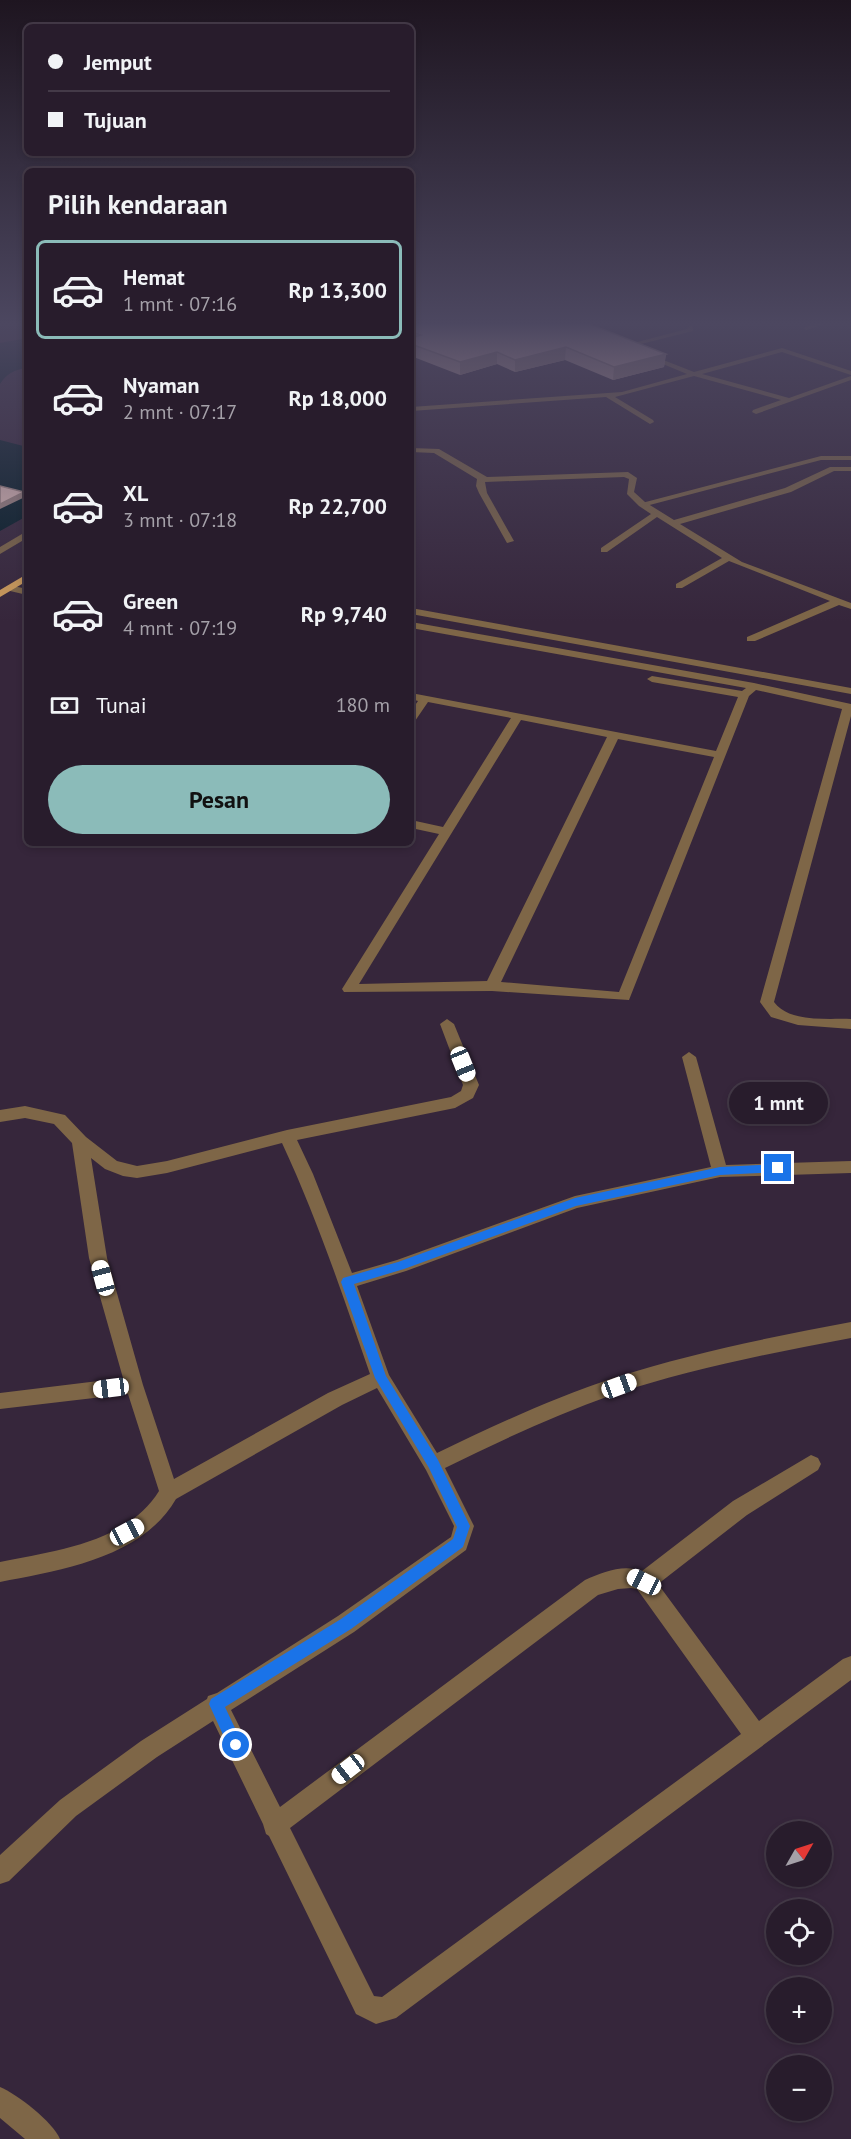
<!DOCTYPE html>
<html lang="id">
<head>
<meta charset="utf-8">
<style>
  :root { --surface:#281c2c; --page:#342938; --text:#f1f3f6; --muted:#a5a1a9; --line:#443a48; --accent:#8bbbb9 }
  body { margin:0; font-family:"PT Sans",sans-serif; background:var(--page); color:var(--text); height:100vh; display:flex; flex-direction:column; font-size:22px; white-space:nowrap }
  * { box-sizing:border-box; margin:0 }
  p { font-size:20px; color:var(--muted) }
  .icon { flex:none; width:33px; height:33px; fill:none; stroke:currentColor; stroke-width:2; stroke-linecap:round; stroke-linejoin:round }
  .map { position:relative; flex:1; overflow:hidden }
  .sheet { position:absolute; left:24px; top:168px; width:390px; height:678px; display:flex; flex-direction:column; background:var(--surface); border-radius:9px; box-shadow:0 3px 9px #0003,0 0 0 2px var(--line) }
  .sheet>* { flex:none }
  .top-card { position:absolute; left:24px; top:24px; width:390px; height:132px; border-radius:9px; box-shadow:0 3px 9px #0003,0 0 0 2px var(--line); display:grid; align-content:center; height:132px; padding:0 24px; background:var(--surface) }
  .needle { width:39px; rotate:51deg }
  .tools { position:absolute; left:766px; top:1821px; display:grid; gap:12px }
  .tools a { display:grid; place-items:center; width:66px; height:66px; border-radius:50%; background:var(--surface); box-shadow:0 3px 9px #0003,0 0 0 2px var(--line); font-size:30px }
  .end { position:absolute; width:27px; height:27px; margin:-14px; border:8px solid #1a73e8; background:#fff; box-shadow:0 0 0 3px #fff }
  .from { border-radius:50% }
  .bubble { position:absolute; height:42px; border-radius:21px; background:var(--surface); box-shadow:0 3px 9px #0003,0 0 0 2px var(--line); font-size:20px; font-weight:600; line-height:42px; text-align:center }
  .car { position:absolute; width:18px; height:36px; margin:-18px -9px; border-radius:8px; box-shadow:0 0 4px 2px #0007; background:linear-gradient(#fff 24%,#345 0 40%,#fff 0 76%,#345 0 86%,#fff 0) }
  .top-card b { display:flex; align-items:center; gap:21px; height:57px; font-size:22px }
  .top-card b+b { border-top:2px solid var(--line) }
  .top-card i { width:15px; height:15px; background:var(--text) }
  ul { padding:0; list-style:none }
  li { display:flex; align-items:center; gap:18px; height:99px; margin:0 12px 9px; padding:0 12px; border:3px solid transparent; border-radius:9px }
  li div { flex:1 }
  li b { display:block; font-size:22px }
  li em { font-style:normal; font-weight:600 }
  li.current { border-color:var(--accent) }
  li>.icon { width:54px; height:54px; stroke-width:1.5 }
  h2 { padding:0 24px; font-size:27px; line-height:72px }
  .pay { display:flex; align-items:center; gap:15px; height:66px; padding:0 24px; font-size:22px }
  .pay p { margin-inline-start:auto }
  .action { display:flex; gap:12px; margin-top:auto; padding:12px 24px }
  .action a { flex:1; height:69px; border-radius:36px; background:var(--accent); color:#111; font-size:24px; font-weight:600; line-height:69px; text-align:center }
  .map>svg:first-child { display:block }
  .water { fill:#031c26 }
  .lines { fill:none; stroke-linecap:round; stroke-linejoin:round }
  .service { fill:#7e6647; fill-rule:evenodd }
  .minor { fill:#7e6647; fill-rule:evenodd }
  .primary { fill:#cf9c5a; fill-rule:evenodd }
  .wall { fill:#c7a7a3 }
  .shaded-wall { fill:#a28884 }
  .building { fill:#e7c2bd; stroke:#a28884; stroke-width:1.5 }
  .route { fill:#1a73e8 }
</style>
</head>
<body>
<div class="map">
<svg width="851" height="2139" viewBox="0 0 851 2139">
  <rect width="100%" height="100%" fill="#36263b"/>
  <g class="water">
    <path d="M 27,338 L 27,368 C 14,370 7,373 0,384 L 0,343 Z"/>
    <path d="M 0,440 L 27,447 L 27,516 L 0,531 Z"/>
  </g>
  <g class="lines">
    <g class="service">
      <path d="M 821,456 L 851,456 L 851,460 L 821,460 L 642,507 L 638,504 Z"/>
      <path d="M 27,531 L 27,538 L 0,554 L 0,547 Z"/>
      <path d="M 411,608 L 851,688 L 851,694 L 411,614 Z"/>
    </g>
    <g class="minor">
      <path d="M 817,323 L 827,323 L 806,330 L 803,328 Z"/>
      <path d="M 690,325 L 693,327 L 693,331 L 625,348 L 622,346 L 687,329 Z"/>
      <path d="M 782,348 L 851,371 L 851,375 L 782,352 L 702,374 L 789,398 L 851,376 L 851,380 L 756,414 L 752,412 L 753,410 L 781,400 L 694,376 L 615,397 L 653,420 L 654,422 L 650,424 L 606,397 L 411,411 L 411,407 L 622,392 L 687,374 L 646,357 L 648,354 L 694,372 Z"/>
      <path d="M 411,448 L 439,449 L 487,477 L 628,472 L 637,478 L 634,492 L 645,502 L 674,520 L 785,488 L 830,467 L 851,467 L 851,471 L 834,471 L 791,492 L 680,524 L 742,562 L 851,603 L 851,609 L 839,605 L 755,641 L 747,641 L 747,637 L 830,601 L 729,561 L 682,588 L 676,588 L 676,584 L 722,558 L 657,517 L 607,552 L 601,552 L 601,548 L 651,514 L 639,506 L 627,494 L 629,479 L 624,477 L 485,482 L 487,493 L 514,541 L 507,543 L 479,493 L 476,486 L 477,479 L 434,453 L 411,452 Z"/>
      <path d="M 9,585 L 27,589 L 27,595 L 6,590 L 4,588 Z"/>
      <path d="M 411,622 L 754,683 L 851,704 L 851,716 L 774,1002 C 790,1023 826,1018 851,1019 L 851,1029 L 798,1025 L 771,1017 L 760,1002 L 842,709 L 756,690 L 749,696 L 629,1000 L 492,991 L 344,992 L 342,989 L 439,834 L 411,828 L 411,820 L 443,827 L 511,718 L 428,702 L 415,721 L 411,722 L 411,711 L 418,701 L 411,699 L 411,693 L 716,751 L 738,697 L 652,682 L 647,679 L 652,676 L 742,691 L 746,688 L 411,628 ZM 521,720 L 607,737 L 487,981 L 359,984 ZM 618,739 L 714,757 L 619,992 L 501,982 Z"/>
      <path d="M 447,1019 L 454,1024 L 479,1085 L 473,1098 L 455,1108 L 297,1140 L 313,1174 L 352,1273 L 397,1260 L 575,1196 L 711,1167 L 682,1057 L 689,1052 L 696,1057 L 726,1165 L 851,1161 L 851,1173 L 720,1177 L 577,1208 L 406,1271 L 357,1286 L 389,1375 L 437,1453 C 495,1425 553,1398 614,1378 C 692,1353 771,1337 851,1322 L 851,1338 C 771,1353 690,1369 612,1395 C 555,1415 500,1441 445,1468 L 474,1526 L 466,1550 L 354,1632 L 231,1710 L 280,1807 L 585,1580 C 603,1572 623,1564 642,1571 L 733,1501 L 811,1455 L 818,1458 L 821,1464 L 818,1470 L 747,1515 L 658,1584 L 759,1721 L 843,1659 L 851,1656 L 851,1680 L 396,2018 L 376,2024 L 356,2014 L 269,1836 L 266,1834 L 263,1824 L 213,1721 L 157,1757 L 76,1816 L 9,1881 L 0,1884 L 0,1855 L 60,1800 L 141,1741 L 207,1699 L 208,1696 L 217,1693 L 338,1616 L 451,1537 L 454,1526 L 426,1470 L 377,1388 L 342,1405 L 176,1499 C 142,1558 61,1570 0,1582 L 0,1562 C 54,1551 127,1543 159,1491 L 128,1394 L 0,1409 L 0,1393 L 123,1378 L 89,1258 L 72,1143 L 54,1124 L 25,1118 L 0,1122 L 0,1110 L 25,1106 L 65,1115 L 86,1137 L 117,1161 L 137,1166 L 167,1161 L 287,1130 L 451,1097 L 461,1091 L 463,1085 L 440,1024 ZM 282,1143 C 317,1218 343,1296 370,1374 L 328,1393 L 174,1479 L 143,1385 L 107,1258 L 91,1158 L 105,1169 L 123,1176 L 137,1178 L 167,1173 ZM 631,1588 L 637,1589 L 741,1734 L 382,1997 L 374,1996 L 290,1828 L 598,1595 L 618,1589 Z"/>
      <path d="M 0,2087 C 17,2094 53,2122 60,2139 L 25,2139 L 0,2118 Z"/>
    </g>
    <path class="primary" d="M 27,574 L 27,581 L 0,597 L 0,590 Z"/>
  </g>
  <path class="wall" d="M 411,323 L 666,354 L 664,367 L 613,380 L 565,360 L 515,372 L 497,364 L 460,375 L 411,356 Z"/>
  <g class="shaded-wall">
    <path d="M 566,347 L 565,360 L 515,372 L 515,360 Z"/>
    <path d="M 497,352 L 497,364 L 460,375 L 460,362 Z"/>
    <path d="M 666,354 L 664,367 L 613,380 L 614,367 Z"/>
    <path d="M 24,492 L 25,497 L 0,509 L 0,504 Z"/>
  </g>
  <g class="building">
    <path d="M 411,323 L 587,323 L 666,354 L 614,367 L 566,347 L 515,360 L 497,352 L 460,362 L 411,344 L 411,338 L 421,335 L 411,332 Z"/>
    <path d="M 0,486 L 24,492 L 0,504 Z"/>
  </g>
  <linearGradient id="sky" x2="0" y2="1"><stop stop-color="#1e1520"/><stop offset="0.52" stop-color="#4c4760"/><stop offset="1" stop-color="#4c4760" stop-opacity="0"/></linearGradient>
  <rect width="851" height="622" fill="url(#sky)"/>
  <path class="route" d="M 778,1164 L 783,1168 L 778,1172 L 720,1175 L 576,1206 L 404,1269 L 354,1284 L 386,1376 L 438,1460 L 470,1526 L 463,1547 L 351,1629 L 225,1707 L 243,1745 L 241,1750 L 236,1752 L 230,1750 L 209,1704 L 211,1699 L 341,1619 L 453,1539 L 457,1527 L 429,1468 L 375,1378 L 341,1282 L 343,1278 L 398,1262 L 575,1198 L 720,1167 Z"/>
</svg>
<div class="tools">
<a><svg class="needle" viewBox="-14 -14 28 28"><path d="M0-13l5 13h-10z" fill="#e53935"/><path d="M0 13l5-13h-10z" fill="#a5a1a9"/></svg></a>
<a><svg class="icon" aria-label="locate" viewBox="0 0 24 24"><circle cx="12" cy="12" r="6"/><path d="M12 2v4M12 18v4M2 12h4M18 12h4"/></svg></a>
<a>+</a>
<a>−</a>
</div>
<i class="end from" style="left:236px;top:1745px"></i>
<i class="end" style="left:778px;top:1168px"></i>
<div class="bubble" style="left:729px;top:1082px;width:99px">1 mnt</div>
<i class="car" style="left:463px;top:1064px;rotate:158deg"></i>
<i class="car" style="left:103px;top:1278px;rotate:345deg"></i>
<i class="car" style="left:619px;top:1386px;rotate:70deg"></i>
<i class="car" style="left:111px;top:1388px;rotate:263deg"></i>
<i class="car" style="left:127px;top:1532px;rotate:62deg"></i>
<i class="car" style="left:644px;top:1582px;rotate:296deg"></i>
<i class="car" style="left:348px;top:1769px;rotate:232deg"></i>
<div class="top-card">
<b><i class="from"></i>Jemput</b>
<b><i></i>Tujuan</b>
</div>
<section class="sheet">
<h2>Pilih kendaraan</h2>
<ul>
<li class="current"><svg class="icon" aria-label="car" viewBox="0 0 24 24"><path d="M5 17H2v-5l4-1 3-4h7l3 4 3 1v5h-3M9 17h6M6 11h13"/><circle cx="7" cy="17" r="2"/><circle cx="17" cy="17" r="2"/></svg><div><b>Hemat</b><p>1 mnt · 07:16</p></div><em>Rp 13,300</em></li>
<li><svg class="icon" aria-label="car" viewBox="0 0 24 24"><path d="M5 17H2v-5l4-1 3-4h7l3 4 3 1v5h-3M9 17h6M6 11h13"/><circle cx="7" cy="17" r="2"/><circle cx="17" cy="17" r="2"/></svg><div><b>Nyaman</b><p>2 mnt · 07:17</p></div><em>Rp 18,000</em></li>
<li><svg class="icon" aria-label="car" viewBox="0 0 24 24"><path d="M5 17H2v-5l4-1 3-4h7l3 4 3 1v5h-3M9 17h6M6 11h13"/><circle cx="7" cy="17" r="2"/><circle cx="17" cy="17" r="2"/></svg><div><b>XL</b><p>3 mnt · 07:18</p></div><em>Rp 22,700</em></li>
<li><svg class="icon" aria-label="car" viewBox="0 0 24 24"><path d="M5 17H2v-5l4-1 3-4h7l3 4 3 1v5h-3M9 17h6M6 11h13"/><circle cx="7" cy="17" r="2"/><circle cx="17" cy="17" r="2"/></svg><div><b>Green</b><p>4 mnt · 07:19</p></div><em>Rp 9,740</em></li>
</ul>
<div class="pay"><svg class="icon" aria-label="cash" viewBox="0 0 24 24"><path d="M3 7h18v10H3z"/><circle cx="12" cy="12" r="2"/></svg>Tunai<p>180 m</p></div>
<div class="action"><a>Pesan</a></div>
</section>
</div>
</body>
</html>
